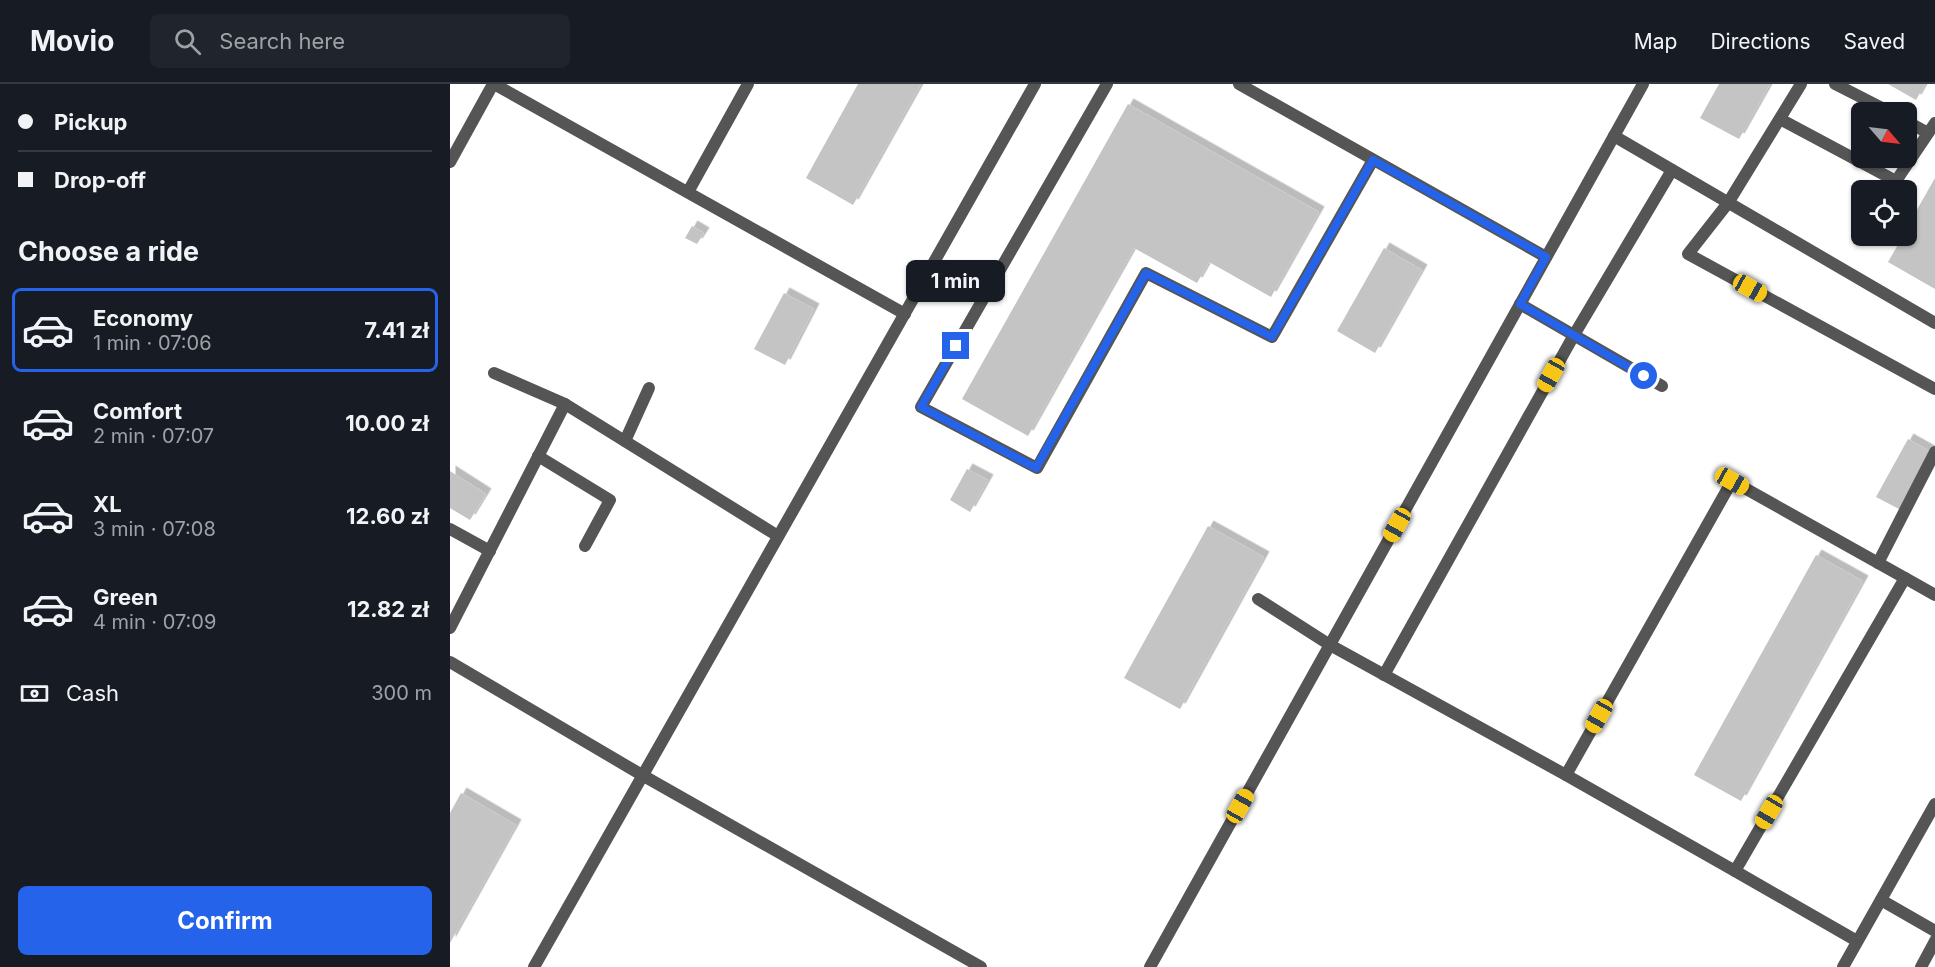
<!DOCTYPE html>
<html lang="en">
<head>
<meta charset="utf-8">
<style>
  :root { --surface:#171b24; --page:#20242c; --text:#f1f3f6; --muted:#9ea1a6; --line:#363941; --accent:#2563eb }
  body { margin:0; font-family:Inter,sans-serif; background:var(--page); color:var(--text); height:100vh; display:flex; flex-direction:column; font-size:22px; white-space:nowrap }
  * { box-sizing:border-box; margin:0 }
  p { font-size:20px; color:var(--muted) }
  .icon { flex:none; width:33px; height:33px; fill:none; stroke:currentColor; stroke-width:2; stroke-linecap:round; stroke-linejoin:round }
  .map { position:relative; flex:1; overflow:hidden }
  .panel { display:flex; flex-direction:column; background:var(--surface); width:450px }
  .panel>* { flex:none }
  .banner { display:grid; align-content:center; height:132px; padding:0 18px; background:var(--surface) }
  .needle { width:39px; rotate:118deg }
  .fabs { position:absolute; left:1401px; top:18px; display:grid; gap:12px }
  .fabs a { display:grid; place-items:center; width:66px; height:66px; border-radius:9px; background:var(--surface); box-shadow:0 2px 4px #0004; font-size:30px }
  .end { position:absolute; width:27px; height:27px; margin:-14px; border:8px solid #2563eb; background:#fff; box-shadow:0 0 0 3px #fff }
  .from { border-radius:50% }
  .bubble { position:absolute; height:42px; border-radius:9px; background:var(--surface); box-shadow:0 2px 4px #0004; font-size:20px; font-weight:700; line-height:42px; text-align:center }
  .car { position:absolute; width:18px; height:36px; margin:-18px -9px; border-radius:8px; box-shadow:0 0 4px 2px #0007; background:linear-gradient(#f5c518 24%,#345 0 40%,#f5c518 0 76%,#345 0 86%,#f5c518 0) }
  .banner b { display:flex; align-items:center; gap:21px; height:57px; font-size:22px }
  .banner b+b { border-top:2px solid var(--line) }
  .banner i { width:15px; height:15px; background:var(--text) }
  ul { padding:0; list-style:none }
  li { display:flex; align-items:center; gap:18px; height:84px; margin:0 12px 9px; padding:0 6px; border:3px solid transparent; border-radius:9px }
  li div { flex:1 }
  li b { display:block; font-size:22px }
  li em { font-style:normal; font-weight:700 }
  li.active { border-color:var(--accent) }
  li>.icon { width:54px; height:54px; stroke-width:1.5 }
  h2 { padding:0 18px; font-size:27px; line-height:72px }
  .pay { display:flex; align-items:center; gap:15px; height:66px; padding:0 18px; font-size:22px }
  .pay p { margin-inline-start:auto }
  .action { display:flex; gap:12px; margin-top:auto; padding:12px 18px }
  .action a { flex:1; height:69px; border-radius:9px; background:var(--accent); color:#fff; font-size:24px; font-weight:700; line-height:69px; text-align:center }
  header { display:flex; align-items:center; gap:36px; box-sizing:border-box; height:84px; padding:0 30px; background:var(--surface); border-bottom:2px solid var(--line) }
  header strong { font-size:28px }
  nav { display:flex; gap:33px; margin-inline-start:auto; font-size:21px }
  .search { width:420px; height:54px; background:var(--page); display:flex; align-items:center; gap:15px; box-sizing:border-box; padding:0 21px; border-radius:9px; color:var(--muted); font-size:22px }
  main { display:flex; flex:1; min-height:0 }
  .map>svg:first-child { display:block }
  .building { fill:#c4c4c4; filter:url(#shadow) }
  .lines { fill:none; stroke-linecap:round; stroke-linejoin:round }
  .lane { stroke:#555; stroke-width:12 }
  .route { stroke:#2563eb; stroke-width:8 }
</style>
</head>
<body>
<header>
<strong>Movio</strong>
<div class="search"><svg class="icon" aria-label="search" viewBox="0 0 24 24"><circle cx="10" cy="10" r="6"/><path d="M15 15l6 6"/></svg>Search here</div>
<nav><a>Map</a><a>Directions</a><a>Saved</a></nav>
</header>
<main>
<section class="panel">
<div class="banner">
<b><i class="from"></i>Pickup</b>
<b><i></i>Drop-off</b>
</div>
<h2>Choose a ride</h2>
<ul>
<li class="active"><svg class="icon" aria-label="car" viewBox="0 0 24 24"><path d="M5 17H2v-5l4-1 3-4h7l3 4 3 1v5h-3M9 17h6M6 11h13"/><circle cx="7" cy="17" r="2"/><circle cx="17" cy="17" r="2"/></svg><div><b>Economy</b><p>1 min · 07:06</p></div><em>7.41 zł</em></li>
<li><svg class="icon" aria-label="car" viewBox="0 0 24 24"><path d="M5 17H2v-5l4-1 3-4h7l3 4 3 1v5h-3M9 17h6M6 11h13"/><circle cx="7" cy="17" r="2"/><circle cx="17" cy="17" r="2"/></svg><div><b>Comfort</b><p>2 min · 07:07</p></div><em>10.00 zł</em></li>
<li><svg class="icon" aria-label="car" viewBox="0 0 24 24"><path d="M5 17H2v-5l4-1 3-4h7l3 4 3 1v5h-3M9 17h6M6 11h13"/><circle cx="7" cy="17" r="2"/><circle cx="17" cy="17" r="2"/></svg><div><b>XL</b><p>3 min · 07:08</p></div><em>12.60 zł</em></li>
<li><svg class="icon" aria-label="car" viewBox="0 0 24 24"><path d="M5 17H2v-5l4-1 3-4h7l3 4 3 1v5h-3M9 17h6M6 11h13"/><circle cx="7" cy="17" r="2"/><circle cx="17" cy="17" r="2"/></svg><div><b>Green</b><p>4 min · 07:09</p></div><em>12.82 zł</em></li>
</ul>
<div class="pay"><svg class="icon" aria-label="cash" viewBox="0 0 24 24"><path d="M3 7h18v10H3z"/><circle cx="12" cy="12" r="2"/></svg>Cash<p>300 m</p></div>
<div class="action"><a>Confirm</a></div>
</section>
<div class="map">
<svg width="1485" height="883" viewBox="0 0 1485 883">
  <defs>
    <filter id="shadow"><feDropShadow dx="5.5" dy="-5.5" stdDeviation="0" flood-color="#0004"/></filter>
  </defs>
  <rect width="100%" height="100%" fill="#fff"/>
  <g class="building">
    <path d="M 408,0 L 471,0 L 403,121 L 356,94 Z"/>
    <path d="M 1269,0 L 1320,0 L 1289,55 L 1250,34 Z"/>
    <path d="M 1438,0 L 1475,0 L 1466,16 Z"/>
    <path d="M 678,20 L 869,128 L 821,213 L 759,178 L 747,199 L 684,164 L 578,352 L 512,315 Z"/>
    <path d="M 1485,94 L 1485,205 L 1438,178 L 1453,152 L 1456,152 L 1456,145 Z"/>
    <path d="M 242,142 L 254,149 L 247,160 L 235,154 Z"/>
    <path d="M 934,164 L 972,186 L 925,269 L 887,247 Z"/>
    <path d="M 334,209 L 364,225 L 335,281 L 304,265 Z"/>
    <path d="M 1458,355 L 1483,369 L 1451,426 L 1426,413 Z"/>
    <path d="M 517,385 L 538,396 L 520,428 L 500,416 Z"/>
    <path d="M 0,387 L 36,410 L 20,436 L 0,424 Z"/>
    <path d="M 758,442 L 814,473 L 730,625 L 674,594 Z"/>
    <path d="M 1366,471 L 1413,497 L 1291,717 L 1244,691 Z"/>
    <path d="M 11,709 L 66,741 L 0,859 L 0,729 Z"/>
  </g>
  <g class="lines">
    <g class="lane">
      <path d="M 44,0 L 455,230"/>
      <path d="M 657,0 L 471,323 L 587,384 L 696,189 L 822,253 L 923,76"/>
      <path d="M 789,0 L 1096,173"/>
      <path d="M 1351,0 L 1278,119 L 1238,170 L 1485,305"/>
      <path d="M 1385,0 L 1440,28"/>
      <path d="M 1330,35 L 1446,97 L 1485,39"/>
      <path d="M 1456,37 L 1478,49"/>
      <path d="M 1164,52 L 1485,239"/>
      <path d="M 0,78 L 43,0"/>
      <path d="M 238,108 L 298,0"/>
      <path d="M 1070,220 L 1212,302"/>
      <path d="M 44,289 L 115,320"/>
      <path d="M 175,357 L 199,304"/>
      <path d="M 88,372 L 160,416 L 135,462"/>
      <path d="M 0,445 L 40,467"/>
      <path d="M 1428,479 L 1485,368"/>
      <path d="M 808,515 L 880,561 L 1116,691"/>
      <path d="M 0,544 L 115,320 L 328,452"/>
      <path d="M 0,578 L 192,691 L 531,883"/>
      <path d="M 934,591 L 1124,251 L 1222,86"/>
      <path d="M 1285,787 L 1116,691 L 1282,397 L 1455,494"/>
      <path d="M 1431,816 L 1485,847"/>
      <path d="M 1407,857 L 1285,787 L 1455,494 L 1485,511"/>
      <path d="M 84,883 L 585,0"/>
      <path d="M 700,883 L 1193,0"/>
      <path d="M 1393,883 L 1485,720"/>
      <path d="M 1471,883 L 1485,857"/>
    </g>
  </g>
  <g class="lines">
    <path class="route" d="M 506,262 L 471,323 L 586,384 L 696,189 L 822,253 L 923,76 L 1096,173 L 1070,220 L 1194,292"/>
  </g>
</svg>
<div class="fabs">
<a><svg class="needle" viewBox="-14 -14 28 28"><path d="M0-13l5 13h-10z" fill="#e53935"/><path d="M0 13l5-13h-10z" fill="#9ea1a6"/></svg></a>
<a><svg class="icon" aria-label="locate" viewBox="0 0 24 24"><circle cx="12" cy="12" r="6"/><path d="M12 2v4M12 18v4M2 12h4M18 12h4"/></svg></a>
</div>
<i class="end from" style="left:1194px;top:292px"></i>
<i class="end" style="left:506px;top:262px"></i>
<div class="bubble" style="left:456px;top:176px;width:99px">1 min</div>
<i class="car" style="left:1300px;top:204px;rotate:119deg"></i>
<i class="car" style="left:1101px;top:291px;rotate:209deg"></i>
<i class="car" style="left:1282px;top:397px;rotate:119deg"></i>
<i class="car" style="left:947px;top:441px;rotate:209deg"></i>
<i class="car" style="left:1149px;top:632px;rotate:209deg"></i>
<i class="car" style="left:790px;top:722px;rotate:29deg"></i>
<i class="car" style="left:1319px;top:728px;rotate:210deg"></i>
</div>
</main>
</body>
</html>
